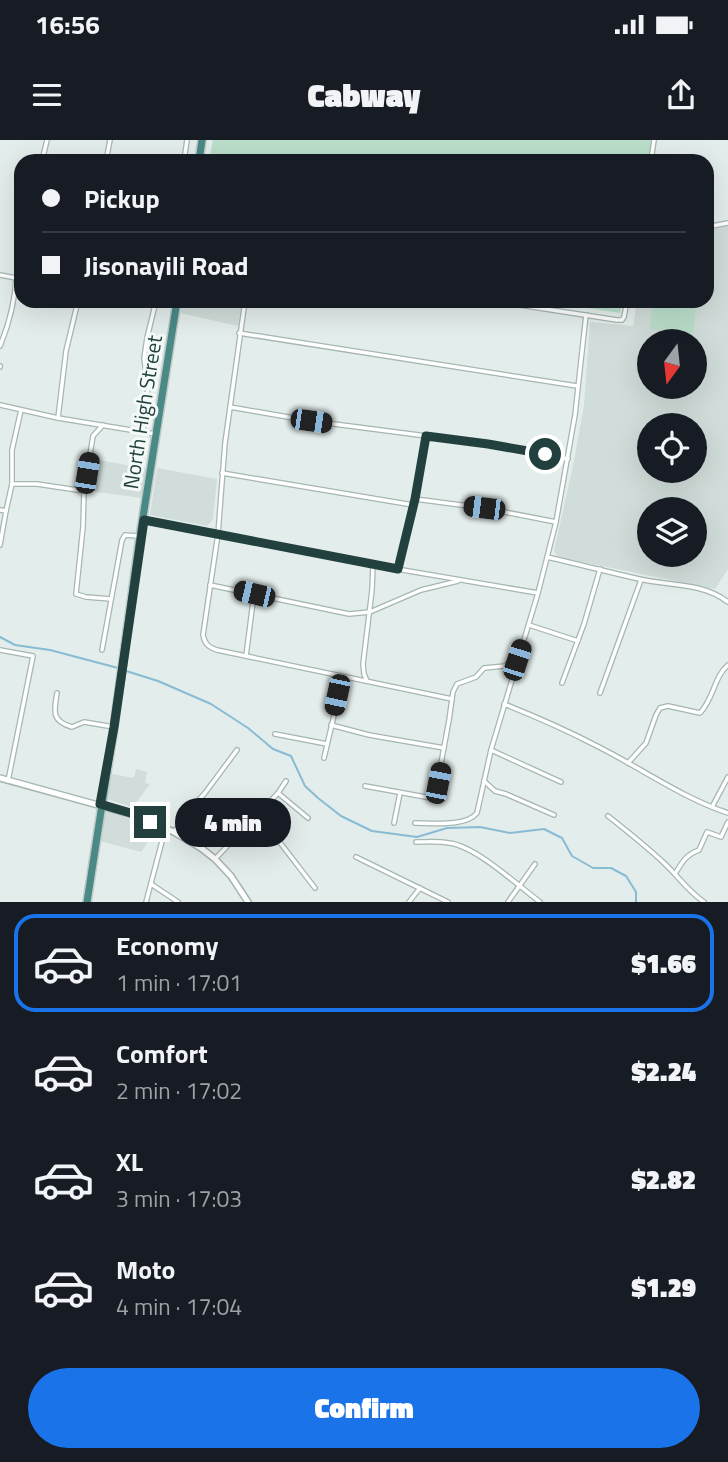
<!DOCTYPE html>
<html lang="en">
<head>
<meta charset="utf-8">
<style>
  :root { --surface:#171b24; --page:#20242c; --text:#f1f3f6; --muted:#9ea1a6; --line:#363941; --accent:#1a73e8 }
  body { margin:0; font-family:"Titillium Web",sans-serif; background:var(--page); color:var(--text); height:100vh; display:flex; flex-direction:column; font-size:26px; white-space:nowrap }
  * { box-sizing:border-box; margin:0 }
  p { font-size:23px; color:var(--muted) }
  .icon { flex:none; width:38px; height:38px; fill:none; stroke:currentColor; stroke-width:2; stroke-linecap:round; stroke-linejoin:round }
  .map { position:relative; height:762px; overflow:hidden }
  .side { display:flex; flex-direction:column; background:var(--surface); flex:1 }
  .side>* { flex:none }
  .top-card { position:absolute; left:14px; top:14px; width:700px; height:154px; border-radius:21px; box-shadow:0 7px 28px #0002; display:grid; align-content:center; height:154px; padding:0 28px; background:var(--surface) }
  .needle { width:46px; rotate:195deg }
  .fabs { position:absolute; left:637px; top:189px; display:grid; gap:14px }
  .fabs a { display:grid; place-items:center; width:70px; height:70px; border-radius:50%; background:var(--surface); box-shadow:0 7px 28px #0002; font-size:35px }
  .end { position:absolute; width:32px; height:32px; margin:-16px; border:9px solid #22403d; background:#fff; box-shadow:0 0 0 4px #fff }
  .from { border-radius:50% }
  .bubble { position:absolute; height:49px; border-radius:24px; background:var(--surface); box-shadow:0 7px 28px #0002; font-size:23px; font-weight:800; line-height:49px; text-align:center }
  .car { position:absolute; width:21px; height:42px; margin:-21px -10px; border-radius:9px; box-shadow:0 0 5px 2px #0007; background:linear-gradient(#222 24%,#8ab4d8 0 40%,#222 0 76%,#8ab4d8 0 86%,#222 0) }
  .top-card b { display:flex; align-items:center; gap:24px; height:66px; font-size:26px }
  .top-card b+b { border-top:2px solid var(--line) }
  .top-card i { width:18px; height:18px; background:var(--text) }
  ul { padding:12px 0 0; list-style:none }
  li { display:flex; align-items:center; gap:21px; height:98px; margin:0 14px 10px; padding:0 14px; border:4px solid transparent; border-radius:21px }
  li div { flex:1 }
  li b { display:block; font-size:26px }
  li em { font-style:normal; font-weight:800 }
  li.on { border-color:var(--accent) }
  li>.icon { width:63px; height:63px; stroke-width:1.5 }
  .action { display:flex; gap:14px; margin-top:auto; padding:14px 28px }
  .action a { flex:1; height:80px; border-radius:42px; background:var(--accent); color:#fff; font-size:28px; font-weight:800; line-height:80px; text-align:center }
  .status { display:flex; justify-content:space-between; align-items:center; height:49px; padding:0 35px; background:var(--surface); direction:ltr }
  .status svg { height:19px; fill:currentColor }
  header { display:flex; justify-content:space-between; align-items:center; height:91px; padding:0 28px; background:var(--surface); font-size:32px; font-weight:800 }
  .map>svg:first-child { display:block }
  .built { fill:#d1ddda; fill-rule:evenodd }
  .green { fill:#bbdfcb }
  .lines { fill:none; stroke-linecap:round; stroke-linejoin:round }
  .stream { stroke:#89bbd4; stroke-width:2 }
  .minor-casing { stroke:#a5b6b3; stroke-width:6 }
  .tertiary-casing { stroke:#a5b6b3; stroke-width:8 }
  .trunk-casing { stroke:#c1cac9; stroke-width:10 }
  .minor { stroke:#fff; stroke-width:3.5 }
  .tertiary { stroke:#fff; stroke-width:5 }
  .trunk { stroke:#498986; stroke-width:7 }
  .route { stroke:#22403d; stroke-width:9 }
  .labels { text-anchor:middle; dominant-baseline:central; stroke-width:6; stroke-linejoin:round; paint-order:stroke }
  .street-label { font-size:21px; fill:#22403d; stroke:#f4faf8 }
</style>
</head>
<body>
<div class="status"><b>16:56</b><svg viewBox="0 0 49 12"><path d="M0 12V9h3v3zM5 12V6h3v6zM10 12V3h3v9zM15 12V0h3v12zM26 1h20v11H26zM47 4h2v5h-2z"/></svg></div>
<header><svg class="icon" aria-label="menu" viewBox="0 0 24 24"><path d="M4 6h16M4 12h16M4 18h16"/></svg>Cabway<svg class="icon" aria-label="share" viewBox="0 0 24 24"><path d="M12 15V3M7 8l5-5 5 5M5 13v7h14v-7"/></svg></header>
<div class="map">
<svg width="728" height="762" viewBox="0 0 728 762">
  <rect width="100%" height="100%" fill="#e3edeb"/>
  <g class="built">
    <path d="M 728,86 L 728,429 L 715,449 L 558,417 L 554,411 L 574,321 L 584,265 L 590,182 L 633,186 L 637,161 L 707,161 L 707,90 ZM 649,201 L 695,201 L 695,247 L 649,247 ZM 649,285 L 695,285 L 695,331 L 649,331 ZM 649,369 L 695,369 L 695,415 L 649,415 Z"/>
    <path d="M 182,161 L 242,161 L 238,186 L 180,173 Z"/>
    <path d="M 94,319 L 147,329 L 142,358 L 90,351 Z"/>
    <path d="M 157,328 L 217,339 L 213,379 L 207,386 L 150,375 Z"/>
    <path d="M 136,629 L 147,632 L 145,643 L 150,644 L 138,660 L 135,668 L 107,659 L 112,634 L 134,638 Z"/>
    <path d="M 104,666 L 130,674 L 158,688 L 141,712 L 100,701 Z"/>
  </g>
  <g class="green">
    <path d="M 213,0 L 653,0 L 651,21 L 209,21 Z"/>
    <path d="M 542,161 L 623,161 L 620,173 Z"/>
    <path d="M 653,161 L 697,161 L 693,194 L 650,189 Z"/>
  </g>
  <g class="lines">
    <g class="stream">
      <path d="M 0,497 L 15,505 L 50,510 L 118,528"/>
      <path d="M 123,530 L 158,541 L 211,564 L 248,588 L 273,609 L 291,616 L 305,646 L 318,658 L 341,676 L 372,691 L 417,697 L 447,688 L 480,687 L 510,693 L 544,689 L 562,698 L 572,716 L 593,728 L 611,728 L 626,736 L 636,752 L 636,762"/>
    </g>
    <g class="minor-casing">
      <g id="minor">
        <path d="M 42,21 L 47,0"/>
        <path d="M 106,21 L 110,0"/>
        <path d="M 184,21 L 187,0"/>
        <path d="M 651,21 L 654,0"/>
        <path d="M 707,87 L 728,83"/>
        <path d="M 0,135 L 16,138 L 21,120"/>
        <path d="M 245,161 L 225,303 L 218,394 L 203,495 C 205,504 208,507 217,510 L 452,559"/>
        <path d="M 493,161 L 617,180 L 622,180 L 624,177 L 627,161"/>
        <path d="M 239,193 L 577,246"/>
        <path d="M 0,206 C 9,184 15,162 16,138"/>
        <path d="M 0,226 L 0,227"/>
        <path d="M 0,265 L 58,278 L 155,294"/>
        <path d="M 230,267 L 311,281 L 488,304 L 568,319"/>
        <path d="M 58,278 L 66,211 L 78,161"/>
        <path d="M 143,291 L 148,247 L 144,218 L 147,198 L 156,161"/>
        <path d="M 222,333 L 413,365"/>
        <path d="M 12,344 L 12,310 L 21,270"/>
        <path d="M 84,351 L 83,387 L 76,454 L 86,457 L 111,459"/>
        <path d="M 415,359 L 484,368 L 556,382"/>
        <path d="M 0,370 L 6,371 L 12,344 L 37,344 L 84,351 L 93,296 L 103,285"/>
        <path d="M 145,380 L 373,425 L 538,453"/>
        <path d="M 0,405 L 6,371"/>
        <path d="M 547,417 C 578,424 608,432 639,439 C 669,446 702,442 728,462"/>
        <path d="M 398,429 L 415,359 L 426,296"/>
        <path d="M 210,445 L 349,474 L 370,472 L 421,450 L 458,441"/>
        <path d="M 529,485 L 578,501"/>
        <path d="M 0,510 L 33,516 L 8,641"/>
        <path d="M 102,510 L 122,400 L 125,395 L 138,396"/>
        <path d="M 246,516 L 254,454"/>
        <path d="M 367,541 L 364,534 L 363,524 L 372,450 L 373,425"/>
        <path d="M 562,543 L 584,484 L 600,429"/>
        <path d="M 57,553 C 54,571 51,581 72,587 L 84,582 L 114,587"/>
        <path d="M 600,553 L 641,440"/>
        <path d="M 504,564 C 534,576 564,589 593,604 C 638,626 680,657 728,673"/>
        <path d="M 331,585 L 369,595 L 444,608"/>
        <path d="M 275,594 L 327,604"/>
        <path d="M 491,610 L 561,642"/>
        <path d="M 324,618 L 343,537"/>
        <path d="M 628,623 L 646,603 L 656,575 L 660,568 L 668,566 L 700,573 C 714,558 714,537 728,525"/>
        <path d="M 484,641 L 495,651 L 506,654 L 554,675"/>
        <path d="M 365,646 L 431,658 L 435,656 L 449,580 L 453,552 L 457,544 L 476,537 L 484,528 L 505,526 L 511,520 L 517,520"/>
        <path d="M 278,653 L 308,678"/>
        <path d="M 712,667 L 728,637"/>
        <path d="M 258,674 L 315,748"/>
        <path d="M 608,676 C 627,691 646,706 664,723 C 678,736 688,751 704,762"/>
        <path d="M 394,683 L 400,653"/>
        <path d="M 415,683 C 432,683 466,687 477,673 L 491,610 L 538,453 L 556,382 L 575,275 L 586,175"/>
        <path d="M 174,692 L 187,673 L 205,653 L 237,610"/>
        <path d="M 416,702 C 427,702 438,701 449,703 C 476,706 517,745 540,762"/>
        <path d="M 356,717 L 448,762"/>
        <path d="M 215,719 L 278,653 L 286,641"/>
        <path d="M 675,734 C 682,722 686,715 699,710 L 707,692 L 721,697 L 728,682"/>
        <path d="M 151,744 L 178,762"/>
        <path d="M 146,762 L 165,690"/>
        <path d="M 409,762 L 420,748"/>
        <path d="M 508,762 L 535,724"/>
      </g>
    </g>
    <g class="tertiary-casing">
      <path id="tertiary" d="M 0,638 L 134,675 L 174,692 L 201,708 L 215,719 L 231,736 L 248,762"/>
    </g>
    <g class="trunk-casing">
      <g id="trunk">
        <path d="M 199,21 L 202,0"/>
        <path d="M 87,762 L 114,587 L 140,396 L 177,161"/>
      </g>
    </g>
    <use href="#minor" class="minor"/>
    <use href="#tertiary" class="tertiary"/>
    <use href="#trunk" class="trunk"/>
  </g>
  <g class="lines">
    <path class="route" d="M 150,682 L 134,674 L 100,664 L 114,587 L 144,380 L 398,429 L 415,359 L 426,296 L 488,304 L 545,314"/>
  </g>
  <g class="labels">
    <g class="street-label">
      <text transform="translate(142 272) rotate(-81)">North High Street</text>
    </g>
  </g>
</svg>
<div class="fabs">
<a><svg class="needle" viewBox="-14 -14 28 28"><path d="M0-13l5 13h-10z" fill="#e53935"/><path d="M0 13l5-13h-10z" fill="#9ea1a6"/></svg></a>
<a><svg class="icon" aria-label="locate" viewBox="0 0 24 24"><circle cx="12" cy="12" r="6"/><path d="M12 2v4M12 18v4M2 12h4M18 12h4"/></svg></a>
<a><svg class="icon" aria-label="layers" viewBox="0 0 24 24"><path d="M12 4l9 5-9 5-9-5zM3 14l9 5 9-5"/></svg></a>
</div>
<i class="end from" style="left:545px;top:314px"></i>
<i class="end" style="left:150px;top:682px"></i>
<div class="bubble" style="left:175px;top:658px;width:116px">4 min</div>
<i class="car" style="left:311px;top:281px;rotate:98deg"></i>
<i class="car" style="left:87px;top:333px;rotate:9deg"></i>
<i class="car" style="left:484px;top:368px;rotate:277deg"></i>
<i class="car" style="left:254px;top:454px;rotate:283deg"></i>
<i class="car" style="left:517px;top:520px;rotate:18deg"></i>
<i class="car" style="left:337px;top:555px;rotate:192deg"></i>
<i class="car" style="left:438px;top:643px;rotate:11deg"></i>
<div class="top-card">
<b><i class="from"></i>Pickup</b>
<b><i></i>Jisonayili Road</b>
</div>
</div>
<section class="side">
<ul>
<li class="on"><svg class="icon" aria-label="car" viewBox="0 0 24 24"><path d="M5 17H2v-5l4-1 3-4h7l3 4 3 1v5h-3M9 17h6M6 11h13"/><circle cx="7" cy="17" r="2"/><circle cx="17" cy="17" r="2"/></svg><div><b>Economy</b><p>1 min · 17:01</p></div><em>$1.66</em></li>
<li><svg class="icon" aria-label="car" viewBox="0 0 24 24"><path d="M5 17H2v-5l4-1 3-4h7l3 4 3 1v5h-3M9 17h6M6 11h13"/><circle cx="7" cy="17" r="2"/><circle cx="17" cy="17" r="2"/></svg><div><b>Comfort</b><p>2 min · 17:02</p></div><em>$2.24</em></li>
<li><svg class="icon" aria-label="car" viewBox="0 0 24 24"><path d="M5 17H2v-5l4-1 3-4h7l3 4 3 1v5h-3M9 17h6M6 11h13"/><circle cx="7" cy="17" r="2"/><circle cx="17" cy="17" r="2"/></svg><div><b>XL</b><p>3 min · 17:03</p></div><em>$2.82</em></li>
<li><svg class="icon" aria-label="car" viewBox="0 0 24 24"><path d="M5 17H2v-5l4-1 3-4h7l3 4 3 1v5h-3M9 17h6M6 11h13"/><circle cx="7" cy="17" r="2"/><circle cx="17" cy="17" r="2"/></svg><div><b>Moto</b><p>4 min · 17:04</p></div><em>$1.29</em></li>
</ul>
<div class="action"><a>Confirm</a></div>
</section>
</body>
</html>
